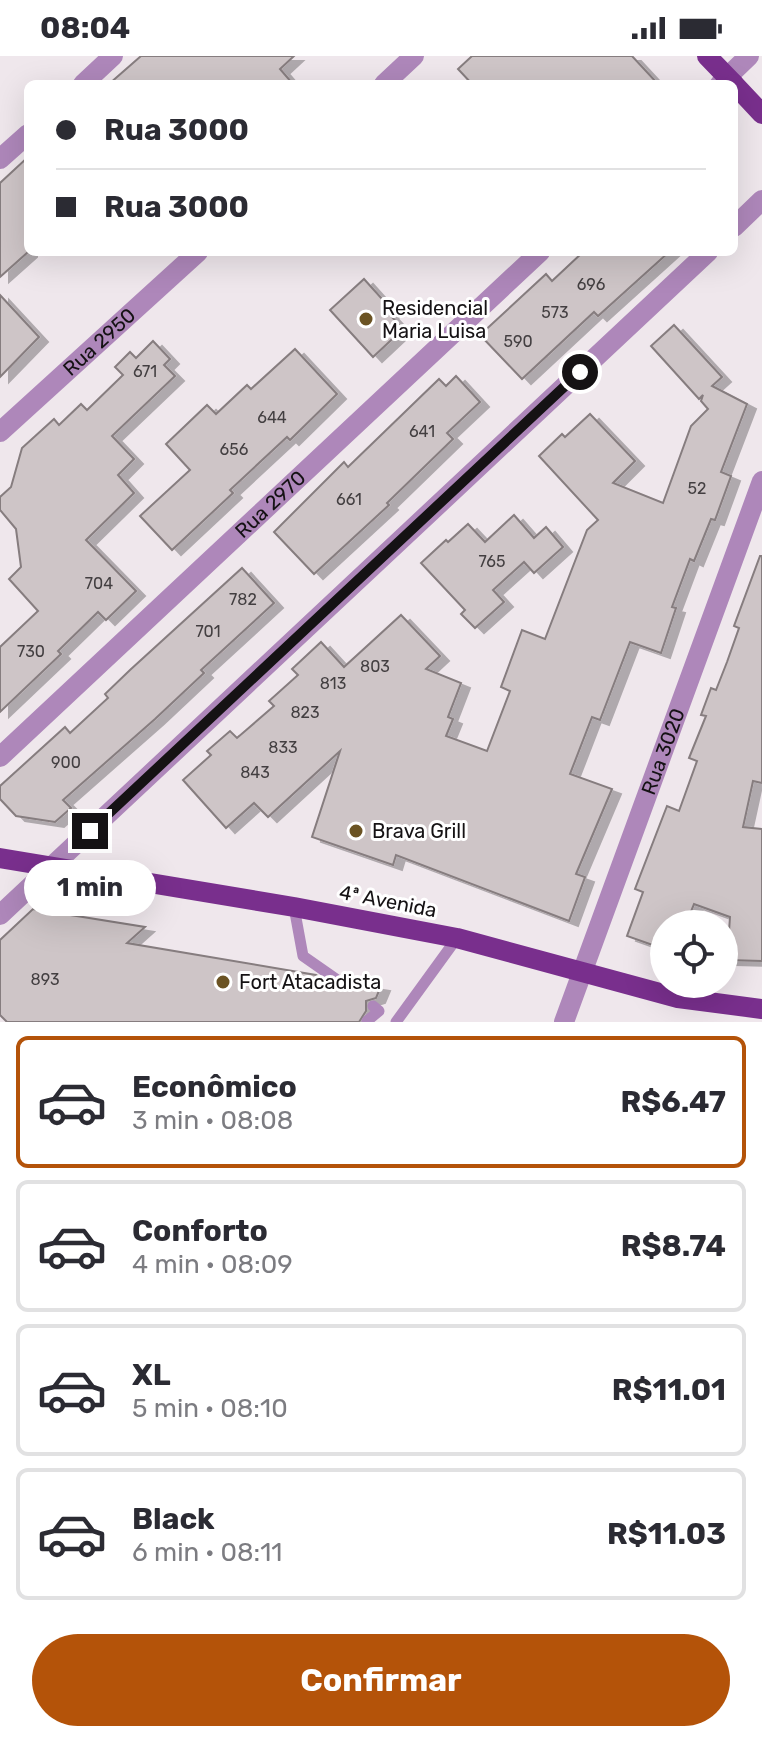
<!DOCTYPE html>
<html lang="pt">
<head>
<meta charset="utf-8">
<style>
  :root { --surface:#fff; --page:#f2f2f3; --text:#2b2b33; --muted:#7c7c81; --line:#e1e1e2; --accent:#b45309 }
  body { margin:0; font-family:Rubik,sans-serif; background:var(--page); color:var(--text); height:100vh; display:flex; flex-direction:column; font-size:30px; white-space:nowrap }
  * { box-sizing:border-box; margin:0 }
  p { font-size:26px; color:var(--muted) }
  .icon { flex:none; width:44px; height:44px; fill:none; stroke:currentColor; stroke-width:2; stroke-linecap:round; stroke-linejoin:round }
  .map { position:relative; height:966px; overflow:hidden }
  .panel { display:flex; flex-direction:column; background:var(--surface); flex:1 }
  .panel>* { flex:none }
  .hud { position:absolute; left:24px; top:24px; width:714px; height:176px; border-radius:12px; box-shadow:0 8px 32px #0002; display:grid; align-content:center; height:176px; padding:0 32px; background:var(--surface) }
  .controls { position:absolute; left:650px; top:854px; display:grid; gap:16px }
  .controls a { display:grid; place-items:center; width:88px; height:88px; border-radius:50%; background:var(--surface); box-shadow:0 8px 32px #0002; font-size:40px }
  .end { position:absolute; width:36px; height:36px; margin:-18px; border:10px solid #151214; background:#fff; box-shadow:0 0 0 4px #fff }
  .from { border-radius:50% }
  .bubble { position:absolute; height:56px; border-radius:28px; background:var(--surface); box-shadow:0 8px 32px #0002; font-size:26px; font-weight:700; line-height:56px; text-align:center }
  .hud b { display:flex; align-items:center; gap:28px; height:76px; font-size:30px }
  .hud b+b { border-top:2px solid var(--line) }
  .hud i { width:20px; height:20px; background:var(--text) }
  ul { padding:14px 0 0; list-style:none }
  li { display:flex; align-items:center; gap:24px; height:132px; margin:0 16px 12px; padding:0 16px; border:4px solid var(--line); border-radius:12px }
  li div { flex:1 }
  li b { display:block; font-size:30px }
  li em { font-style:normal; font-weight:700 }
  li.active { border-color:var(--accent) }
  li>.icon { width:72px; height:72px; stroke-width:1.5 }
  .cta { display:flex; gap:16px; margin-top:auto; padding:16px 32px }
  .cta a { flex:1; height:92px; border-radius:48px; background:var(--accent); color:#fff; font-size:32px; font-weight:700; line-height:92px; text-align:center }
  .status { display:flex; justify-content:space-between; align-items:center; height:56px; padding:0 40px; background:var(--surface); direction:ltr }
  .status svg { height:22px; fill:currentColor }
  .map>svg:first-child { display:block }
  .building { fill:#cec5c7; stroke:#867d7f; stroke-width:2; filter:url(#shadow) }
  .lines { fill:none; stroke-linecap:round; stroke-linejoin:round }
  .service { stroke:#ae87ba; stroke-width:11 }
  .minor { stroke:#ae87ba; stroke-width:20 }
  .tertiary { stroke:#ae87ba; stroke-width:20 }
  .primary { stroke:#792f8d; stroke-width:20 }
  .route { stroke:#151214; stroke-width:10 }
  .poi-dot { fill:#6b5323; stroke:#fff; stroke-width:3 }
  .labels { text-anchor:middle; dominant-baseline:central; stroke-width:6; stroke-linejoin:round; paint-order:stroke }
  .number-label { font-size:16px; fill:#433f41 }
  .poi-label { font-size:20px; fill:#151214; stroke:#fff; text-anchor:start }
  .street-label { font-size:20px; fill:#151214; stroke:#fff }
</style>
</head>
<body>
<div class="status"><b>08:04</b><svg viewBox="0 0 49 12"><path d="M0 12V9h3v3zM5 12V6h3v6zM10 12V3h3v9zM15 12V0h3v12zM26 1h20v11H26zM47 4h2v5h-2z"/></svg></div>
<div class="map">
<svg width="762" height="966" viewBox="0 0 762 966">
  <defs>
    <filter id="shadow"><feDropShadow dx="9" dy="5" stdDeviation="0" flood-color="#0004"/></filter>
  </defs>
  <rect width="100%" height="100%" fill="#efe7ec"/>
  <g class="building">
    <path d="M 141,0 L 294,0 L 280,13 L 293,28 L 109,28 Z"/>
    <path d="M 472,0 L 632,0 L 658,28 L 472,28 L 458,13 Z"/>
    <path d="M 28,101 L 28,196 L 0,221 L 0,127 Z"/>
    <path d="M 583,196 L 669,196 L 598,260 L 594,256 L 522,323 L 480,279 L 546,218 L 552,225 Z"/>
    <path d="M 364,223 L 392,254 L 389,258 L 403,273 L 373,301 L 330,254 Z"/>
    <path d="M 0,239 L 39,281 L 0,321 Z"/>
    <path d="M 674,269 L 722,321 L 712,330 L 747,348 L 721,416 L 731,420 L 715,464 L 711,463 L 694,505 L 690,503 L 672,551 L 676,552 L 661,597 L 630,586 L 600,664 L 592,661 L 570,718 L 612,733 L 576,818 L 585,821 L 569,865 L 396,799 L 393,809 L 312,781 L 340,695 L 268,761 L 254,747 L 226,772 L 183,724 L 211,699 L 207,695 L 230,675 L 237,682 L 274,650 L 269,645 L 298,619 L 292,613 L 321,586 L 344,611 L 401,559 L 440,600 L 426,613 L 461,627 L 448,661 L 453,663 L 446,680 L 487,695 L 510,635 L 501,631 L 522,574 L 545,583 L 587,474 L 598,464 L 539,400 L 562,378 L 565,381 L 590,358 L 635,405 L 613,427 L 663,447 L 691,370 L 708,353 L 701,345 L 703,339 L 699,343 L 651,290 Z"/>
    <path d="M 153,285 L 170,303 L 164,309 L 175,320 L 112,380 L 134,403 L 118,419 L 134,437 L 86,484 L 136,535 L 106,564 L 98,556 L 58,595 L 61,598 L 0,656 L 0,591 L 38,555 L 9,523 L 21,511 L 16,473 L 0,454 L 0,441 L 11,431 L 22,392 L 54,363 L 59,369 L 81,348 L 87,354 L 123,319 L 115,311 L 130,296 L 136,302 Z"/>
    <path d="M 295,293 L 337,338 L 290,384 L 287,381 L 230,434 L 233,437 L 172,494 L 140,460 L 190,414 L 166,388 L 207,349 L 216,358 L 247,329 L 251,333 Z"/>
    <path d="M 456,320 L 480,346 L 447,377 L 453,383 L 387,447 L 389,449 L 314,518 L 274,476 L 344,406 L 348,411 L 439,323 L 446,330 Z"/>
    <path d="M 514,459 L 534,482 L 546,471 L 563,491 L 534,517 L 524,506 L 493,534 L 504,546 L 475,572 L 461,558 L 465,554 L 421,507 L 446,484 L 448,486 L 468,468 L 485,486 Z"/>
    <path d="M 760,500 L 762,500 L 762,727 L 753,725 L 743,771 L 762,773 L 762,905 L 727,904 L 730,861 L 694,848 L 686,868 L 664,868 L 664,893 L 627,880 L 643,836 L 635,833 L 667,750 L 679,755 L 697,705 L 689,702 L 706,660 L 701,659 L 711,632 L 716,634 L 727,606 L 739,572 L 734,570 Z"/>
    <path d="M 242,512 L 274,547 L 201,614 L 204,617 L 155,663 L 63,744 L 71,752 L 55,766 L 16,760 L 0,743 L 0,730 L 65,671 L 70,677 L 108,642 L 105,638 L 130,614 Z"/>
    <path d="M 33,853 L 145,871 L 127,887 L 316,919 L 335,931 L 340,930 L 344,924 L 381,930 L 376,942 L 366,945 L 366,955 L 359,966 L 7,966 L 0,959 L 0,884 Z"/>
  </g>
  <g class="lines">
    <g class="service">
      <path d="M 294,851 L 303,900 L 336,923"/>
      <path d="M 367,965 L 379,955 L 373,950"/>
      <path d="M 396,966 L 457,882"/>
    </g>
    <g class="minor">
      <path d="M 83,28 L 113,0"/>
      <path d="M 384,28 L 414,0"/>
      <path d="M 720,28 L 749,0"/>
      <path d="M 0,103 L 28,78"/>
      <path id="s1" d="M 0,376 L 198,196"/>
      <path id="s2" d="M 0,701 L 540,196"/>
      <path id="s3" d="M 564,966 L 762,425"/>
    </g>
    <g class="tertiary">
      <path d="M 734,171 L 762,144"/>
      <path d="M 0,859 L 708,196"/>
    </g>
    <g class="primary">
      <path d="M 707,0 L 734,28"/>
      <path d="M 734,28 L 762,58"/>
      <path d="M 0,802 L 294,851 L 457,882 L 678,942 L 762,953"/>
    </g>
  </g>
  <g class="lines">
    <path class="route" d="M 90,775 L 580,316"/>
  </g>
  <g class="poi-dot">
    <circle cx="366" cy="263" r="8"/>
    <circle cx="356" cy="775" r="8"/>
    <circle cx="223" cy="926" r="8"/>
  </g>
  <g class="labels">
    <g class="number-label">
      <text x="591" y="228">696</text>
      <text x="555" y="256">573</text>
      <text x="518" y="285">590</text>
      <text x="145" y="315">671</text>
      <text x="272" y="361">644</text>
      <text x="422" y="375">641</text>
      <text x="234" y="393">656</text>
      <text x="697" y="432">52</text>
      <text x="349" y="443">661</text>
      <text x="492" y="505">765</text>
      <text x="99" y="527">704</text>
      <text x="243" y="543">782</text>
      <text x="208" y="575">701</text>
      <text x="31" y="595">730</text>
      <text x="375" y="610">803</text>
      <text x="333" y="627">813</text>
      <text x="305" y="656">823</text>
      <text x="283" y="691">833</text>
      <text x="66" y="706">900</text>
      <text x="255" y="716">843</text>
      <text x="45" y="923">893</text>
    </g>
    <g class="poi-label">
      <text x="382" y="252">Residencial<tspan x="382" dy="23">Maria Luisa</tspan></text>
      <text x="372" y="775">Brava Grill</text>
      <text x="239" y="926">Fort Atacadista</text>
    </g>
    <g class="street-label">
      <text stroke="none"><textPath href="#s1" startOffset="134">Rua 2950</textPath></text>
      <text stroke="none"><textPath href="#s2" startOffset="370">Rua 2970</textPath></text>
      <text stroke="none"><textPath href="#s3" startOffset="288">Rua 3020</textPath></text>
      <text transform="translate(388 845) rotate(11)">4ª Avenida</text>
    </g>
  </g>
</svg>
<div class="controls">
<a><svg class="icon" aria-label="locate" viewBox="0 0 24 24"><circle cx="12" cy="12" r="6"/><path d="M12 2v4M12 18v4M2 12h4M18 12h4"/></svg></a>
</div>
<i class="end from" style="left:580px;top:316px"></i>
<i class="end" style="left:90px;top:775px"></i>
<div class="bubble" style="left:24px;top:804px;width:132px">1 min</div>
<div class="hud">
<b><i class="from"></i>Rua 3000</b>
<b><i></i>Rua 3000</b>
</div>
</div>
<section class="panel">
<ul>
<li class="active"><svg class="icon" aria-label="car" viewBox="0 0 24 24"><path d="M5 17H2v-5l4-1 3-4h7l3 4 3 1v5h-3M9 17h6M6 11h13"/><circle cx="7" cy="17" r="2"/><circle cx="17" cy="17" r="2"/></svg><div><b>Econômico</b><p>3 min · 08:08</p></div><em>R$6.47</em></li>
<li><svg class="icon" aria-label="car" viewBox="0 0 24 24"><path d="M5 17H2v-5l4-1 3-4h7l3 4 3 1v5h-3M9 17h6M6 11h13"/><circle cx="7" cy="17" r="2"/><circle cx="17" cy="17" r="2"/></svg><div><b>Conforto</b><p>4 min · 08:09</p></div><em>R$8.74</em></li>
<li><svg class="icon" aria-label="car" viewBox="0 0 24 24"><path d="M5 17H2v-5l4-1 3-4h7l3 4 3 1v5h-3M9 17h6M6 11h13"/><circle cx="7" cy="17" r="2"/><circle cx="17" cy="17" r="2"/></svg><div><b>XL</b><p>5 min · 08:10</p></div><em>R$11.01</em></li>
<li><svg class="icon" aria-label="car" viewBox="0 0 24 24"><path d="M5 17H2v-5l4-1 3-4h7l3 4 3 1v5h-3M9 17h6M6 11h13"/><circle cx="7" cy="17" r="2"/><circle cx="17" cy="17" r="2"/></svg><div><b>Black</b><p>6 min · 08:11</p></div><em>R$11.03</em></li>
</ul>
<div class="cta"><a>Confirmar</a></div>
</section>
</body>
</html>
